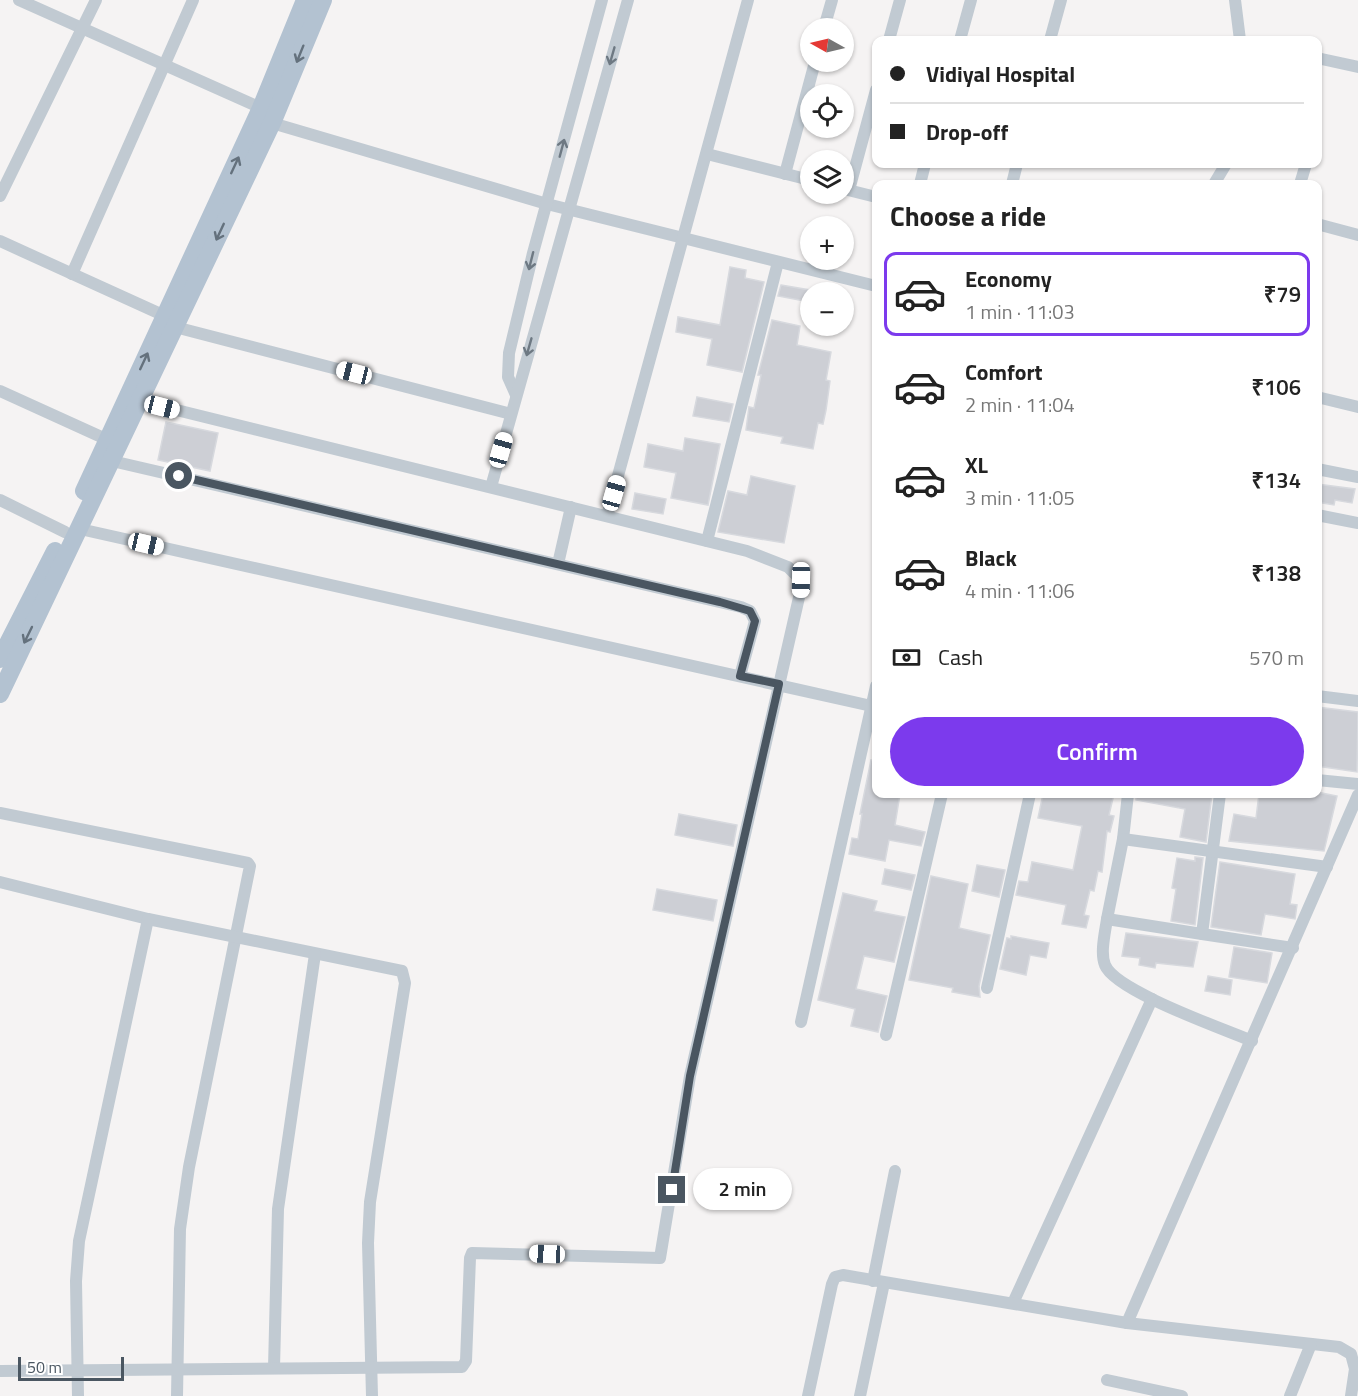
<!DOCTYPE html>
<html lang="en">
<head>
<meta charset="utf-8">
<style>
  :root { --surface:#fff; --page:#f6f6f6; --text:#222; --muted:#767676; --line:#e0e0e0; --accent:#7c3aed }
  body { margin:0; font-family:"Titillium Web",sans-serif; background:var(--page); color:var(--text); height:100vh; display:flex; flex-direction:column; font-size:22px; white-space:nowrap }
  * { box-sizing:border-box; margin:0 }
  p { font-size:20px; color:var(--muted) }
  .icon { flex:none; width:33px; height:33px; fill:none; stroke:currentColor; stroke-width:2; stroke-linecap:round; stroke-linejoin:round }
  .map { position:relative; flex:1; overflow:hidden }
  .sheet { position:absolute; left:872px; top:180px; width:450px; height:618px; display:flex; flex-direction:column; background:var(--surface); border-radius:12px; box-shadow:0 2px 4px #0004 }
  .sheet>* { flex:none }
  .hud { position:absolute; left:872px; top:36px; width:450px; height:132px; border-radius:12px; box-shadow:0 2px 4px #0004; display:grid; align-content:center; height:132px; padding:0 18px; background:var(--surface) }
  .needle { width:39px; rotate:278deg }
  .fabs { position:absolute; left:800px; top:18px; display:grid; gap:12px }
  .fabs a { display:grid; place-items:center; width:54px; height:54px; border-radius:50%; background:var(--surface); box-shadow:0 2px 4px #0004; font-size:30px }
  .scale { position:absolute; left:18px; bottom:15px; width:106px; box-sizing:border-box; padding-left:6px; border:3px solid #4a5661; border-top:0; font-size:16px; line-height:21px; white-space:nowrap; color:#4a5661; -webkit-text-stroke:4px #fff; paint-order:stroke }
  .end { position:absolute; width:27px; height:27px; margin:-14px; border:8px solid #4a5661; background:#fff; box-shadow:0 0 0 3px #fff }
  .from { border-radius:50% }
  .bubble { position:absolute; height:42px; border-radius:21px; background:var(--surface); box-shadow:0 2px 4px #0004; font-size:20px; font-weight:600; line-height:42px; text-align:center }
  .car { position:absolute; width:18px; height:36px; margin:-18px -9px; border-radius:8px; box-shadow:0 0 4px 2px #0007; background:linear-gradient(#fff 24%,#345 0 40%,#fff 0 76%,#345 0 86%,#fff 0) }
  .hud b { display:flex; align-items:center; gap:21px; height:57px; font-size:22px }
  .hud b+b { border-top:2px solid var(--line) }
  .hud i { width:15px; height:15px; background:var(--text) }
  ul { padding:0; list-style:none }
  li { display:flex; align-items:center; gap:18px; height:84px; margin:0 12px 9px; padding:0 6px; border:3px solid transparent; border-radius:12px }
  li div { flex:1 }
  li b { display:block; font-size:22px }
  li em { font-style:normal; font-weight:600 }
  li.selected { border-color:var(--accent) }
  li>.icon { width:54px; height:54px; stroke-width:1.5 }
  h2 { padding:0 18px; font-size:27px; line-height:72px }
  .pay { display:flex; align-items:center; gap:15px; height:66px; padding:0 18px; font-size:22px }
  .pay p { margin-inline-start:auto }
  .primary-button { display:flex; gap:12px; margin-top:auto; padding:12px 18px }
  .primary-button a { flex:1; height:69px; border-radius:36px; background:var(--accent); color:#fff; font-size:24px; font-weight:600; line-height:69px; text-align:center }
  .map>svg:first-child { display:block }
  .building { fill:#cdcfd5; stroke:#d7d9de; stroke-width:1.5 }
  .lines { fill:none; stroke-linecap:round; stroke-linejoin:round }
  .street { stroke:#c1cad2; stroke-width:12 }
  .primary { stroke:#b3c2d1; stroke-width:18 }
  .oneway { stroke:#64717d }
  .oneway2 { stroke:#6e7983 }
  .route { stroke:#4a5661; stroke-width:8 }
</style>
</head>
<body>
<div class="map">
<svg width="1358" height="1396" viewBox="0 0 1358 1396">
  <rect width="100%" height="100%" fill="#f5f3f3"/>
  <g class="building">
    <path d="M 730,267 L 746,270 L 745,278 L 764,282 L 742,372 L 707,365 L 712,339 L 676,332 L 678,317 L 720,325 Z"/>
    <path d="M 781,285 L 810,290 L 810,302 L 778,296 Z"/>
    <path d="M 772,320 L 800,326 L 797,345 L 831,352 L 826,380 L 830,381 L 826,410 L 823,424 L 818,423 L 813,449 L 781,443 L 783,437 L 746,430 L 749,407 L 754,408 L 756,399 L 761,375 L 758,375 Z"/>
    <path d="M 697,397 L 733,404 L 729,422 L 693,416 Z"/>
    <path d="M 166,422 L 218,433 L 210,471 L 158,460 Z"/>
    <path d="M 685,438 L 720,444 L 708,505 L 671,498 L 676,473 L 644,467 L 648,444 L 683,451 Z"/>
    <path d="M 751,476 L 795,486 L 784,543 L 718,532 L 728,491 L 747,495 Z"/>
    <path d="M 1317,484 L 1355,489 L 1352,503 L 1335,500 L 1334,505 L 1317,502 Z"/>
    <path d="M 635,493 L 666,499 L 663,514 L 632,509 Z"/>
    <path d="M 1317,707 L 1358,712 L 1357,772 L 1317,766 Z"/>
    <path d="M 871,760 L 876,761 L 876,794 L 900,794 L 895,825 L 925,832 L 921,846 L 889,840 L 885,861 L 849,854 L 852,838 L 858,839 L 862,814 L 860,814 Z"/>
    <path d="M 1317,792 L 1337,796 L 1324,851 L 1229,841 L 1234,814 L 1256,818 L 1259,794 Z"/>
    <path d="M 1043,794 L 1114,794 L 1109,815 L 1114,816 L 1110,832 L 1107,831 L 1102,872 L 1098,871 L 1094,891 L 1090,890 L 1084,915 L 1089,916 L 1086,928 L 1062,924 L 1066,905 L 1016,895 L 1019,881 L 1028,882 L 1032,862 L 1073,870 L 1082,826 L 1038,818 Z"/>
    <path d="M 1136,794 L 1212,794 L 1206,842 L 1180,837 L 1185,809 L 1136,800 Z"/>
    <path d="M 679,814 L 737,825 L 733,846 L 675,835 Z"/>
    <path d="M 1195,857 L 1203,858 L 1195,925 L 1171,921 L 1176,889 L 1172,888 L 1177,858 L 1195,861 Z"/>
    <path d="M 1220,862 L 1295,874 L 1290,904 L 1297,905 L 1295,919 L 1265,914 L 1261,935 L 1211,927 Z"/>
    <path d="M 977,865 L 1005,870 L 999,897 L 972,891 Z"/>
    <path d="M 885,869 L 915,875 L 911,890 L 882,884 Z"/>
    <path d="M 931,876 L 968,884 L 959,928 L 990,935 L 979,986 L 980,997 L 952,992 L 953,988 L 909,980 Z"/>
    <path d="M 657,889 L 717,900 L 713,921 L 653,910 Z"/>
    <path d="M 843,893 L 877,901 L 874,911 L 905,917 L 894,962 L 864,956 L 856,989 L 887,996 L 878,1032 L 851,1026 L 855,1009 L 818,1000 Z"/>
    <path d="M 1126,933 L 1198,942 L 1193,967 L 1156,963 L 1155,968 L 1139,965 L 1140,958 L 1122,956 Z"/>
    <path d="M 1011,936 L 1049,943 L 1046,958 L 1030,955 L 1026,975 L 1000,969 L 1007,938 L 1011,939 Z"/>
    <path d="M 1234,947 L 1272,953 L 1267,983 L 1229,977 Z"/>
    <path d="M 1208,976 L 1232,980 L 1230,995 L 1205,991 Z"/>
  </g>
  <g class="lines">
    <g class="street">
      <path d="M 19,0 L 261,108"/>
      <path d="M 1235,0 L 1240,40"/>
      <path d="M 824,28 L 832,0"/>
      <path d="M 889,40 L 900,0"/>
      <path d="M 960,40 L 971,0"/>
      <path d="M 1050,40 L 1061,0"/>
      <path d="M 1317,58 L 1358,67"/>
      <path d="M 272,123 L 547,204 L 876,286"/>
      <path d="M 707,154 L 810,180"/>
      <path d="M 785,174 L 815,62"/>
      <path d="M 920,184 L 925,164"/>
      <path d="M 1012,184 L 1017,164"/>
      <path d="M 1214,184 L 1226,164"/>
      <path d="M 1300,184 L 1306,164"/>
      <path d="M 844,189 L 876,197"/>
      <path d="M 849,190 L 876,90"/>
      <path d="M 0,196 L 96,0"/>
      <path d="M 1317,224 L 1358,235"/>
      <path d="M 0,241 L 165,316"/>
      <path d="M 72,274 L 193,0"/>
      <path d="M 175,327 L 511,414"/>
      <path d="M 0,391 L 108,440"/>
      <path d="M 516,395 L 508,377 L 509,353 L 533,253 L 602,0"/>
      <path d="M 1317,397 L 1358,407"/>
      <path d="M 112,461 L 741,607 L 750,611 L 755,621 L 740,676"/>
      <path d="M 1317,469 L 1358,477"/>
      <path d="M 491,487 L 628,0"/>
      <path d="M 0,500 L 65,532"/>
      <path d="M 1317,515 L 1358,523"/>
      <path d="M 607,516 L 748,0"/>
      <path d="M 80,529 L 876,707"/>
      <path d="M 707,541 L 778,262"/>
      <path d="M 558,564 L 571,507"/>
      <path d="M 1317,696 L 1358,701"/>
      <path d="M 1317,780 L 1358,784"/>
      <path d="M 1128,794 L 1123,839 L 1107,919 L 1202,934"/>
      <path d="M 1220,794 L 1202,934 L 1293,948"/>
      <path d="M 0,813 L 248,863 L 250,866 L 189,1167 L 180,1229 L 177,1396"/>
      <path d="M 1123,839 L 1327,867"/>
      <path d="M 0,882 L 148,919 L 402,971 L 405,983 L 370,1202 L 368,1243 L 372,1396"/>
      <path d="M 1107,919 C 1105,933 1100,953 1105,965 C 1115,991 1224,1029 1252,1041"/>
      <path d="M 987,988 L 1030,794"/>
      <path d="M 801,1022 L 876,686"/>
      <path d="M 886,1035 L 942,794"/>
      <path d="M 873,1281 L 895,1171"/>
      <path d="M 1013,1303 L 1152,999"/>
      <path d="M 1127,1323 L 1358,795"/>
      <path d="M 274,1368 L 278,1209 L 315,954"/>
      <path d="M 0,1371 L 462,1367 L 466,1361 L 470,1258 L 472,1253 L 660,1258 L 690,1076 L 800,593 L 801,580 L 788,567 L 747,551 L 140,401"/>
      <path d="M 1107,1380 L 1182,1396"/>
      <path d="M 78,1396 L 76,1281 L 79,1241 L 148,919"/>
      <path d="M 808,1396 L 832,1284 L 835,1277 L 843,1275 L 1127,1323 L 1339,1347 L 1351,1354 L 1355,1369 L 1351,1396"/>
      <path d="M 860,1396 L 884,1283"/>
      <path d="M 1290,1396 L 1311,1344"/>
    </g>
    <g class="primary">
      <path d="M 84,491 L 261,108 L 305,0"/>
      <path d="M 0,659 L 55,551"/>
      <path d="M 0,694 L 272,123 L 323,0"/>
    </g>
  </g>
  <defs><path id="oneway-shaft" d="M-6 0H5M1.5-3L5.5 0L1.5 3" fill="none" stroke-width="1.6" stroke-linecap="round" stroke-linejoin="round" transform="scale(1.5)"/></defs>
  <g class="oneway">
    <use href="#oneway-shaft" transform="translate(300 54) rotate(112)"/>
    <use href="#oneway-shaft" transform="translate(235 165) rotate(-65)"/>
    <use href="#oneway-shaft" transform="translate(220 232) rotate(115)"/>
    <use href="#oneway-shaft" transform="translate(144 361) rotate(-65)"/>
    <use href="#oneway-shaft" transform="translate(28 635) rotate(116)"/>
  </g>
  <g class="oneway2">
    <use href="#oneway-shaft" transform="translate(612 56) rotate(106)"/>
    <use href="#oneway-shaft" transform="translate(562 148) rotate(-75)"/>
    <use href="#oneway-shaft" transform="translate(531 261) rotate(104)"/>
    <use href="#oneway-shaft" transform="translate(529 347) rotate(106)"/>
  </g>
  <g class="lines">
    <path class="route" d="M 179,476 L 720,602 L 750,611 L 755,621 L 740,676 L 779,684 L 690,1076 L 672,1190"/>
  </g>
</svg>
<div class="fabs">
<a><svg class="needle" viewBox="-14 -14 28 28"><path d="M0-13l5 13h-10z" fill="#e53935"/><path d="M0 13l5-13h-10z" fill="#767676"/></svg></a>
<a><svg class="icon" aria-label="locate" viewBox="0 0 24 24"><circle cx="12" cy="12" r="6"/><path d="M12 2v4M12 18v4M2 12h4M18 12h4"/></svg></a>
<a><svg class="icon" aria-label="layers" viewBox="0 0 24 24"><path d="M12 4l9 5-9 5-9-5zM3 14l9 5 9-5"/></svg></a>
<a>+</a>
<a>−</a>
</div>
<div class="scale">50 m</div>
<i class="end from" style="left:179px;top:476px"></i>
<i class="end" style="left:672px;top:1190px"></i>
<div class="bubble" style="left:693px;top:1168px;width:99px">2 min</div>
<i class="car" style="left:354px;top:373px;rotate:284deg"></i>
<i class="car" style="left:162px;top:407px;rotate:104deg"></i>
<i class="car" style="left:501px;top:450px;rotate:16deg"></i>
<i class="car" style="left:614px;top:493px;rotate:16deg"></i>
<i class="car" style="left:146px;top:544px;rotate:103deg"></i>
<i class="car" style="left:801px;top:580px;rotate:181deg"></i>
<i class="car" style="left:547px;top:1254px;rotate:272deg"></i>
<div class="hud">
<b><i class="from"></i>Vidiyal Hospital</b>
<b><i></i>Drop-off</b>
</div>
<section class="sheet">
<h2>Choose a ride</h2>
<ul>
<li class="selected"><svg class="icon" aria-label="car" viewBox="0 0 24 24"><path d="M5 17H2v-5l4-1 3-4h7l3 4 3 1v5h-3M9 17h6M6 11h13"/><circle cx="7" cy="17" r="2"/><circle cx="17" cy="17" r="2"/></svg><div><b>Economy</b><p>1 min · 11:03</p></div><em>₹79</em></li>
<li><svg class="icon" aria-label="car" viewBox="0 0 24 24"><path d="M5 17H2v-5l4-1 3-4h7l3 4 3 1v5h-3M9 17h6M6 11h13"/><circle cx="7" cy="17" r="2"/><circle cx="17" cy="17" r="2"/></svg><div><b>Comfort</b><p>2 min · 11:04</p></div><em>₹106</em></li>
<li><svg class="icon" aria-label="car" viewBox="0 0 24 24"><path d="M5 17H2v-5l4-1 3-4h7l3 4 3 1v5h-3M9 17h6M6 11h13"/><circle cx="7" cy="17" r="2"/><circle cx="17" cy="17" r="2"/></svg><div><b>XL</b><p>3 min · 11:05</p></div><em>₹134</em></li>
<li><svg class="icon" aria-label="car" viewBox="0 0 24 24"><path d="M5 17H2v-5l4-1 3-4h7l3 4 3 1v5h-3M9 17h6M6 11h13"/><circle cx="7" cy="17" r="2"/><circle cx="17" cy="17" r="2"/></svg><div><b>Black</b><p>4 min · 11:06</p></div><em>₹138</em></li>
</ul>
<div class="pay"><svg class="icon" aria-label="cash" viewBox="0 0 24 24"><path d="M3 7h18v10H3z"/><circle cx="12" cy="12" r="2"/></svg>Cash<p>570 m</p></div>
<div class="primary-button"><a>Confirm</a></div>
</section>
</div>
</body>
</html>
